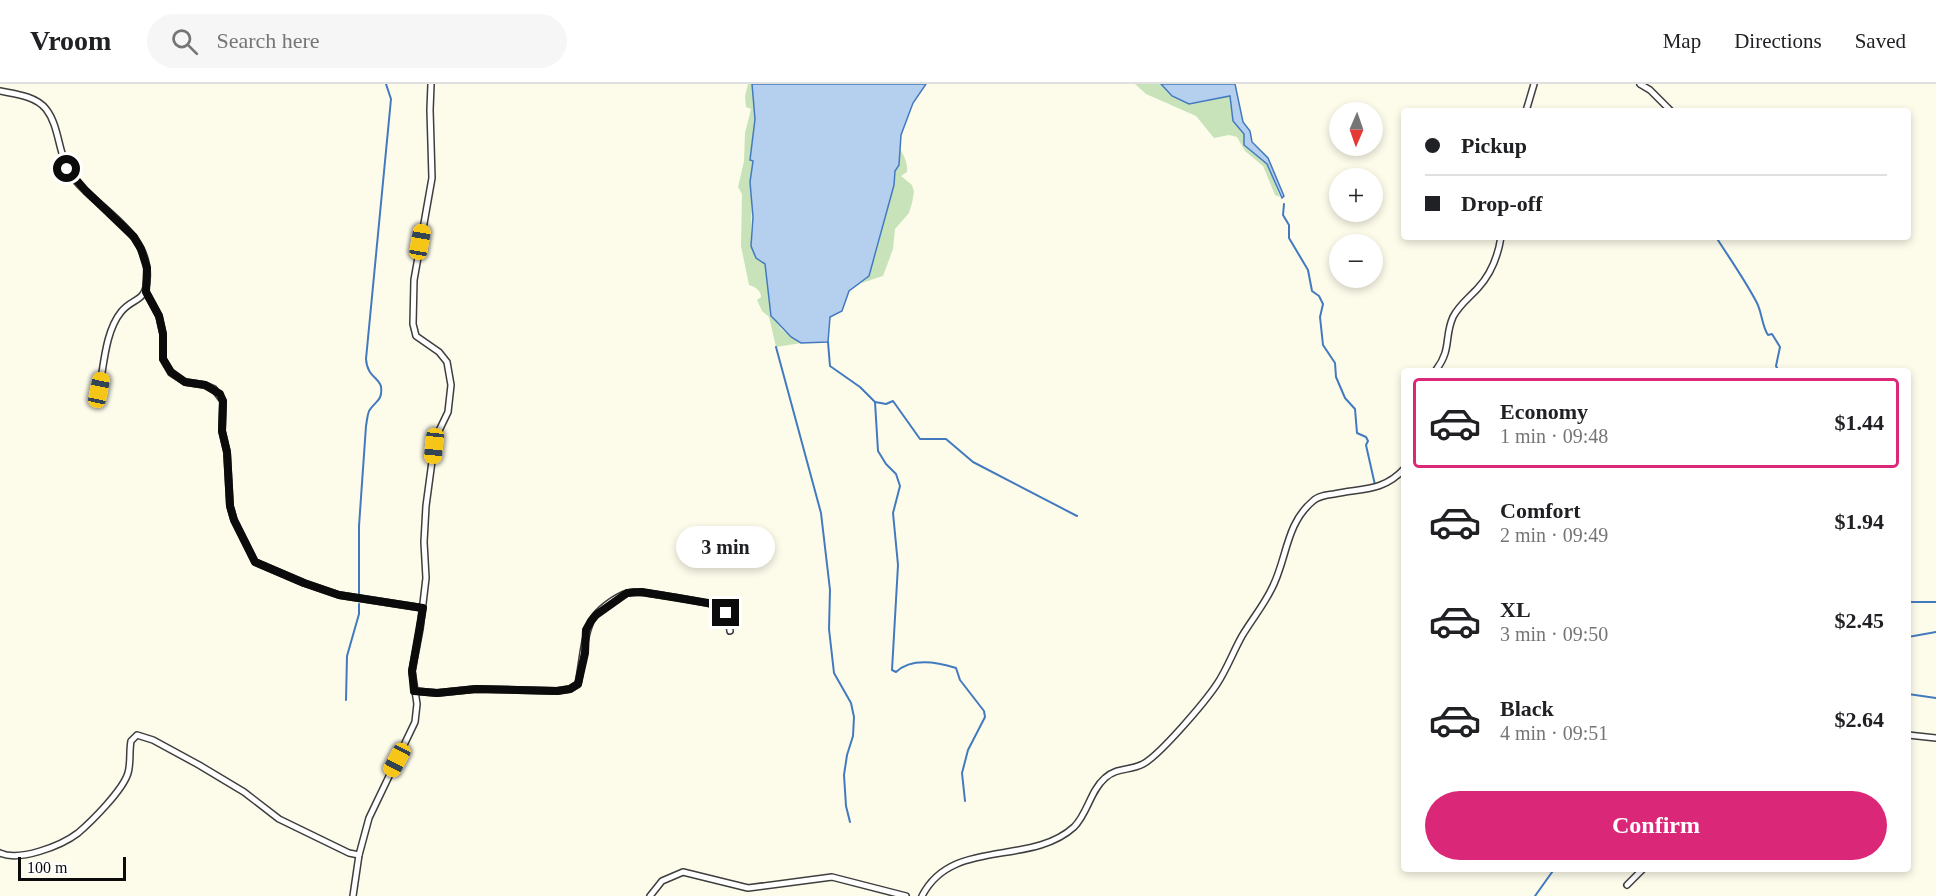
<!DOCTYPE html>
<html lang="en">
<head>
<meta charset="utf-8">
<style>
  :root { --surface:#fff; --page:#f6f6f6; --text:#202124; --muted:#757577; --line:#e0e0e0; --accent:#db2777 }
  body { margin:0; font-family:Georgia,serif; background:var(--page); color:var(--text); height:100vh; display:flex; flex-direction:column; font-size:22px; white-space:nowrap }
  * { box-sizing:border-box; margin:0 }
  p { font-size:20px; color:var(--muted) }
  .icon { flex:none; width:33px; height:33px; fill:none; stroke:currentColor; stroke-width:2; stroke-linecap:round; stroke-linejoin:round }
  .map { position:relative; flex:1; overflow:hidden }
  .drawer { position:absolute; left:1401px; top:284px; width:510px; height:504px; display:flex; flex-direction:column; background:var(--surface); border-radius:6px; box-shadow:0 3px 9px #0003 }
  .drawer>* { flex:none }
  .guide { position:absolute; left:1401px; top:24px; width:510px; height:132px; border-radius:6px; box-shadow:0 3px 9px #0003; display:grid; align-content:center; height:132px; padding:0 24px; background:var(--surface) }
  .needle { width:39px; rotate:182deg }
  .tools { position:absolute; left:1329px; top:18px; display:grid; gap:12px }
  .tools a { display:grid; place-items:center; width:54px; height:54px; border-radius:50%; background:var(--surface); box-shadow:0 3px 9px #0003; font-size:30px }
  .scale { position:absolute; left:18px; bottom:15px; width:108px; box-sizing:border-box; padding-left:6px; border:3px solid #0b0b0b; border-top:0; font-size:16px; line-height:21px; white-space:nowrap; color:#0b0b0b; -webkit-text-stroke:4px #fff; paint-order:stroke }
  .end { position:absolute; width:27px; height:27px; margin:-14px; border:8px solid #0b0b0b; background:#fff; box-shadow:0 0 0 3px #fff }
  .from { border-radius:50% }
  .bubble { position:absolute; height:42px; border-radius:21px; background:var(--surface); box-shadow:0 3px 9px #0003; font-size:20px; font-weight:600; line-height:42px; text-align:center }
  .car { position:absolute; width:18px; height:36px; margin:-18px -9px; border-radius:8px; box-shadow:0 0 4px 2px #0007; background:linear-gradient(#f5c518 24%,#345 0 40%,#f5c518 0 76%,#345 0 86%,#f5c518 0) }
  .guide b { display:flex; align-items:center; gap:21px; height:57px; font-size:22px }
  .guide b+b { border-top:2px solid var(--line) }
  .guide i { width:15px; height:15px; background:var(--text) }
  ul { padding:10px 0 0; list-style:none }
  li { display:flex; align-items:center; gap:18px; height:90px; margin:0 12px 9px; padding:0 12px; border:3px solid transparent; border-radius:6px }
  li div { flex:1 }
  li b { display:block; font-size:22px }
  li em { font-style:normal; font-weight:600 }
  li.active { border-color:var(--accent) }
  li>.icon { width:54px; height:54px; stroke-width:1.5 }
  .button { display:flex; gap:12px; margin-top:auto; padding:12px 24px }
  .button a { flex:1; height:69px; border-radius:36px; background:var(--accent); color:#fff; font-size:24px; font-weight:600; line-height:69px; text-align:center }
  header { display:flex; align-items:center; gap:36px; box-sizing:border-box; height:84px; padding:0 30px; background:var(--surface); border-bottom:2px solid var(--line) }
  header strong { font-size:28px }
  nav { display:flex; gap:33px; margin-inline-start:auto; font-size:21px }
  .search { width:420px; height:54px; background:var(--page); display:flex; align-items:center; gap:15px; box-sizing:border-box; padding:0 21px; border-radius:33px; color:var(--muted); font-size:22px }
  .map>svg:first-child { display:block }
  .green { fill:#c8e3b9 }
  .water { fill:#b5d0ef; stroke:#437abf; stroke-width:1.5 }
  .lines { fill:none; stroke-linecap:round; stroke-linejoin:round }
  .stream { stroke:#437abf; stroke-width:2 }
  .minor-casing { stroke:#3e3e3e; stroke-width:8 }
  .minor { stroke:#fff; stroke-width:5 }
  .route { stroke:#0b0b0b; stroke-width:8 }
</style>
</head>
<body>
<header>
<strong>Vroom</strong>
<div class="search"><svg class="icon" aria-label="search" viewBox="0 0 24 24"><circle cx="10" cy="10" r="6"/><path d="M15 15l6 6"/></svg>Search here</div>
<nav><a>Map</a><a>Directions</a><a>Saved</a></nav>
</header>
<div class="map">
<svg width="1936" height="812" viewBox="0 0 1936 812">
  <rect width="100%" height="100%" fill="#fdfceb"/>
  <g class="green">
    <path d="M 748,0 L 752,0 L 755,35 L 750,76 L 753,76 L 751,150 L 756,174 L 765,180 C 774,217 761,237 801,259 L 776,263 L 769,233 L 762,227 L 757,216 L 761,213 C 761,206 755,203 749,201 L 741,162 L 742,110 L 738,103 L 744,77 L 745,49 L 751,25 L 746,23 L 745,12 Z"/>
    <path d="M 1135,0 L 1161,0 C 1173,18 1191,22 1212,16 C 1218,14 1224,11 1230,11 L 1233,37 L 1244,50 L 1244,61 L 1267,80 L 1280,113 L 1275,111 L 1263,82 L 1245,67 L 1237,53 L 1229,51 L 1214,54 L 1196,32 L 1146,10 Z"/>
    <path d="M 899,64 C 904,71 908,79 907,88 L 901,92 L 912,101 L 914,108 L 912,119 L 909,129 L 895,145 L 893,165 L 883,192 C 874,194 867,199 857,199 L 866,196 L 876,169 L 894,101 L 895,87 L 899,81 Z"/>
  </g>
  <g class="water">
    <path d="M 752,0 L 926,0 L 913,19 L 901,51 L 899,81 L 895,87 L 894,101 L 869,192 L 849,207 L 842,227 L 830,233 L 828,258 L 801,259 L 791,253 L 776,237 L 771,232 L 765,180 L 756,174 L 751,162 L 753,133 L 750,98 L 753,77 L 750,76 L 755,35 Z"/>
    <path d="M 1161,0 L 1235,0 L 1243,38 L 1250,47 L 1252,58 L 1268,74 L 1284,112 L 1282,114 L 1267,80 L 1244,61 L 1244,50 L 1233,37 L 1230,12 L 1189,20 L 1172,12 Z"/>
  </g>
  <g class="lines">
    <g class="stream">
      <path d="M 1284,120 L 1283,131 L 1289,141 L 1289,154 L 1308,186 L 1312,207 L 1319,212 L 1323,220 L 1320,233 L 1323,261 L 1335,279 L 1336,293 L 1345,314 L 1355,325 L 1357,349 L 1366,353 L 1368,357 L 1366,361 L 1375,401"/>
      <path d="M 1716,153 C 1730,175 1745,196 1757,219 C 1762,229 1762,242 1768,251 L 1772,250 L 1780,263 L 1776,282 L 1778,286"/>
      <path d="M 828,258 L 830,282 L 860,303 L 875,318 L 878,367 L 886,380 L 896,390 L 900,402 L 893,429 L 898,481 L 892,586 L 896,588 C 912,573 937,578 956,584 L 960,596 L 984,627 L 985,633 L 968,666 L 962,689 L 965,717"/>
      <path d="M 776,263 L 821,429 L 830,506 L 829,545 L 834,589 L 851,619 L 854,633 L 853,652 L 847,671 L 844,691 L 846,722 L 850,738"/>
      <path d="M 875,318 L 886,320 L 893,317 L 920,355 L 946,355 L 973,378 L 1077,432"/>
      <path d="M 359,512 L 359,442 L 366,342 C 367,337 367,332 369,327 C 374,318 383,317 381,303 C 380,294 367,293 366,275 L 391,15 L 386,0"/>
      <path d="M 1908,518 L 1936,518"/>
      <path d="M 1908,553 L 1936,548"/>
      <path d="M 1908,610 L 1936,614"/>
      <path d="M 346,616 L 347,572 L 359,530 L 359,520"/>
      <path d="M 1535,812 L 1555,784"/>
    </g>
    <g class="minor-casing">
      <g id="minor">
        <path d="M 1640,0 L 1650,6 L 1671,27"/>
        <path d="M 0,7 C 15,10 36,12 46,25 C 61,44 57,74 75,96 C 100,126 151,150 147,195 C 146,219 133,213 121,228 C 105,248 104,282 99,306"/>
        <path d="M 1526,27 L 1534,0"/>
        <path d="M 146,208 L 159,232 L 163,250 L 163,275 L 171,289 L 185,298 L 205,301 L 214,305 L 223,317 L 222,347 L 227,368 L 230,422 L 234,436 L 255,478 L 304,499 L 339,511 L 422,524"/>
        <path d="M 1436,286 C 1452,265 1444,253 1453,233 C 1459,221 1469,214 1478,204 C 1491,190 1498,172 1501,153"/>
        <path d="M 414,607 L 437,609 L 476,605 L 557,607 L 570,605 L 578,600 C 582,582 584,545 594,533 C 602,523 620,509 633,508 C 640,507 715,519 719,523 C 727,529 729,537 730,547"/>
        <path d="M 1908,651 L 1936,654"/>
        <path d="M 0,769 C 19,778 61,762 78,749 C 92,737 123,706 128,689 C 131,679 129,667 131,657 L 137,651 L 153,656 L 199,681 L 244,708 L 279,735 L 349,769 L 359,771"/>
        <path d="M 1627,801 L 1644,784"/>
        <path d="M 353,812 L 359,771 L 369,734 L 415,638 L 417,620 L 412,587 L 420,545 L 426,494 L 424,458 L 426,422 L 435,355 L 448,328 L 451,301 L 447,278 L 439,268 L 416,252 L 413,240 L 414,196 L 432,94 L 430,26 L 431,0"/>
        <path d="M 650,812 L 662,797 L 683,788 L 748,804 L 832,793 L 906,812"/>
        <path d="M 922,812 C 952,753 1030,783 1074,743 C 1088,729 1090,707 1105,694 C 1117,683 1130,687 1143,680 C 1160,671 1205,618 1217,600 C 1227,585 1233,568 1242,552 C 1251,537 1263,522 1271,506 C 1287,477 1285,440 1313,417 C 1318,412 1326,411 1334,410 C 1361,404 1383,408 1404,385"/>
      </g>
    </g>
    <use href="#minor" class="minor"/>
  </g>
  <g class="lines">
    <path class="route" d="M 67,85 L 86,107 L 134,153 L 141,165 L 147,184 L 146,208 L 159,232 L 163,250 L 163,275 L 171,288 L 185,298 L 205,301 L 220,310 L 223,317 L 222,347 L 227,368 L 230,422 L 234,436 L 255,478 L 304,499 L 339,511 L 423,524 L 412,587 L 414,607 L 437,609 L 476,605 L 557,607 L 570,605 L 578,600 L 585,569 L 586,546 L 591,537 L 596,531 L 627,509 L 642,508 L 714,520 L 726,529"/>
  </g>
</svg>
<div class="tools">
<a><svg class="needle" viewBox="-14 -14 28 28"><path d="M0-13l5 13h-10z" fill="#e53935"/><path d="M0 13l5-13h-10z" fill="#757577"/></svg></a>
<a>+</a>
<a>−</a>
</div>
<div class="scale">100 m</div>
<i class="end from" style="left:67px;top:85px"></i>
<i class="end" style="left:726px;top:529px"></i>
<div class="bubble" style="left:676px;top:442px;width:99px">3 min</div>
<i class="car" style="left:420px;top:158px;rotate:10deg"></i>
<i class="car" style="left:99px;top:306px;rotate:12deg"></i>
<i class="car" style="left:434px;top:362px;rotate:186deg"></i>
<i class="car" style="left:397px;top:676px;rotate:208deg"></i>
<div class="guide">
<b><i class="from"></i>Pickup</b>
<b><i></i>Drop-off</b>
</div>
<section class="drawer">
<ul>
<li class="active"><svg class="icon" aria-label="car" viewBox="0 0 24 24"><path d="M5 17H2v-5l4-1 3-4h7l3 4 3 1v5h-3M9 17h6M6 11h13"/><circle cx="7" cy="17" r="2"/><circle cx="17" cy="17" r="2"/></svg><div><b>Economy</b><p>1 min · 09:48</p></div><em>$1.44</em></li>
<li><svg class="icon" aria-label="car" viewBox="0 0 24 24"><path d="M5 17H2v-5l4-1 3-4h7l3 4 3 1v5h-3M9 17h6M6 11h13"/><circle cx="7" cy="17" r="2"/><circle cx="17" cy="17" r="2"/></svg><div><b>Comfort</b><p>2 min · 09:49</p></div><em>$1.94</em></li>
<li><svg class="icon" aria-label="car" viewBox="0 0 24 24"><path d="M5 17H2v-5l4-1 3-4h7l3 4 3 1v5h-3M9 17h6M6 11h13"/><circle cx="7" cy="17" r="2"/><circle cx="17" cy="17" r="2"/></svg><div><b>XL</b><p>3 min · 09:50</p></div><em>$2.45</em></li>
<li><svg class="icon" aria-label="car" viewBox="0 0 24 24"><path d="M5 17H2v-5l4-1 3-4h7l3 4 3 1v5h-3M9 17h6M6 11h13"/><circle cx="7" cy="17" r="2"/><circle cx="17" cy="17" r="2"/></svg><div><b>Black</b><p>4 min · 09:51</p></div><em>$2.64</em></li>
</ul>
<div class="button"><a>Confirm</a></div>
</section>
</div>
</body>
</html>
